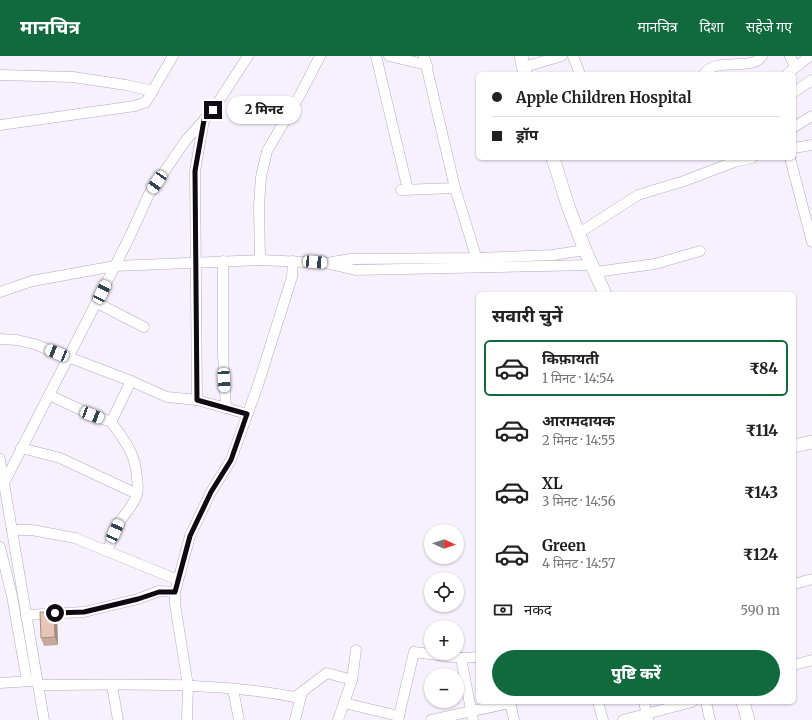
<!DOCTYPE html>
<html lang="hi">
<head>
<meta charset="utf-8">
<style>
  :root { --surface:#fff; --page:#f6f6f6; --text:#222; --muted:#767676; --line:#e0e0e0; --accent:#116a3d }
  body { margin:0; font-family:Merriweather,"Noto Sans Devanagari",serif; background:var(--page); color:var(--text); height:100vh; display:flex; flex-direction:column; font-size:15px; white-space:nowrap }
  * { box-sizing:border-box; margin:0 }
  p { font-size:13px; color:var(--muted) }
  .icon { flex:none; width:22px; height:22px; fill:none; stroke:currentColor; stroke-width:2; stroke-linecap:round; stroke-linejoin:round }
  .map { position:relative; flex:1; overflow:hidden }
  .side { position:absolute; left:476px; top:236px; width:320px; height:412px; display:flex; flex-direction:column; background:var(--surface); border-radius:6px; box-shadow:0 1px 3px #0004 }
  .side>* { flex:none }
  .banner { position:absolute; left:476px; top:16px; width:320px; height:88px; border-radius:6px; box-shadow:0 1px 3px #0004; display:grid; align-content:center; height:88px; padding:0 16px; background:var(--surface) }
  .needle { width:26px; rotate:94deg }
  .fabs { position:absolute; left:424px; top:468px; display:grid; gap:8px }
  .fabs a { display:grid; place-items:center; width:40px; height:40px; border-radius:50%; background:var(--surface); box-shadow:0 1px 3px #0004; font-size:20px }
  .end { position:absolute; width:18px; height:18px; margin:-9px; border:5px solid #0e0913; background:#fff; box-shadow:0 0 0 2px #fff }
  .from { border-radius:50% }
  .bubble { position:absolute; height:28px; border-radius:14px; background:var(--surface); box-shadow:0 1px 3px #0004; font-size:13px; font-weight:800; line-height:28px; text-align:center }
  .car { position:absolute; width:12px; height:24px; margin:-12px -6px; border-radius:5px; box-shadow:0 0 3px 1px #0007; background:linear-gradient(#fff 24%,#345 0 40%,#fff 0 76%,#345 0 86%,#fff 0) }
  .banner b { display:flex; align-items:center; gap:14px; height:38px; font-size:15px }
  .banner b+b { border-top:1px solid var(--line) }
  .banner i { width:10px; height:10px; background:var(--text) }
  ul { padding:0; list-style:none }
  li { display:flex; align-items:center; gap:12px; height:56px; margin:0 8px 6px; padding:0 8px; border:2px solid transparent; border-radius:6px }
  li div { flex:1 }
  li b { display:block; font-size:15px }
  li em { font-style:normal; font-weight:800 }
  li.selected { border-color:var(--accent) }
  li>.icon { width:36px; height:36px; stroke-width:1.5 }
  h2 { padding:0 16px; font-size:18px; line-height:48px }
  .pay { display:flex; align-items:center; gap:10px; height:44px; padding:0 16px; font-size:15px }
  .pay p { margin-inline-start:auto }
  .action { display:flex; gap:8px; margin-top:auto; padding:8px 16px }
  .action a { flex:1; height:46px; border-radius:24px; background:var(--accent); color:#fff; font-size:16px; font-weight:800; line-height:46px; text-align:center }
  header { display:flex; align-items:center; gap:24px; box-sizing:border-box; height:56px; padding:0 20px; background:var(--accent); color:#fff }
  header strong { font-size:19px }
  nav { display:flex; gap:22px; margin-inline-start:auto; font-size:14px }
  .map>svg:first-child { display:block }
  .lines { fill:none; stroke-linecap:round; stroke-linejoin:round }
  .minor-casing { stroke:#b6a7c3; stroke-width:11 }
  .major-casing { stroke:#b6a7c3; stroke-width:14 }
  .minor { stroke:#fff; stroke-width:10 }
  .major { stroke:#fff; stroke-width:13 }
  .wall { fill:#c8aa9d }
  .shaded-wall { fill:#a28b80 }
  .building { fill:#e8c6b7; stroke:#a28b80 }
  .route { stroke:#0e0913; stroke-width:5 }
</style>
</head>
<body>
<header>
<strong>मानचित्र</strong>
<nav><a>मानचित्र</a><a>दिशा</a><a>सहेजे गए</a></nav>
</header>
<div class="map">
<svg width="812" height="664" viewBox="0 0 812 664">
  <rect width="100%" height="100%" fill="#f7f1fd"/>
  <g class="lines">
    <g class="minor-casing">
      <g id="minor">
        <path d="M 376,0 L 408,134"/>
        <path d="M 389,0 L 427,9"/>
        <path d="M 424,0 L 455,132 L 478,207"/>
        <path d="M 573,0 L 580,18"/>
        <path d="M 790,0 L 795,11"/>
        <path d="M 531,9 L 562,0"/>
        <path d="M 704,18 C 717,0 752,16 762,0"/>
        <path d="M 787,18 L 810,0"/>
        <path d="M 0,19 L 73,21 L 126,29 L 153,35"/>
        <path d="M 794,36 L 812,24"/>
        <path d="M 0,69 L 135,50 L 146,46 L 173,0"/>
        <path d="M 794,71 L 812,60"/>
        <path d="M 794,92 L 812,89"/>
        <path d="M 790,102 L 812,186"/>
        <path d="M 401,134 L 455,132"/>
        <path d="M 579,177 L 638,139 L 684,125 L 734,106 L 752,102"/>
        <path d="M 260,204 L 259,150 L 261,121 L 267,95 L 300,39 L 320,0"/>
        <path d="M 223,205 L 223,300 L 226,352"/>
        <path d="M 332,206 L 351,203 L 477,202 L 553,199 L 585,194"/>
        <path d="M 595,216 L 655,208 L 700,195"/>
        <path d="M 0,236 L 32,225 L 115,210 L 130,180 L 149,138 L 186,84 L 213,54 L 248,0"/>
        <path d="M 97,247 L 144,271"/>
        <path d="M 0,283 L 17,284 L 34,288 L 131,325"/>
        <path d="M 49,339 L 92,359 L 111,366 L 131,325 L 167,341 L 197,344 L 247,358"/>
        <path d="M 197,344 L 195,115 L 204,64"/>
        <path d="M 21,392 L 60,402 L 137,438"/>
        <path d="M 0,403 L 3,427"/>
        <path d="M 12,474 L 32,474 L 75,482 L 178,524"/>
        <path d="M 0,491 L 12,540 L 27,625"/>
        <path d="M 107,495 C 111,485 115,474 121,464 C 126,456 134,449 137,438 C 138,434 138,428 137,423 C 136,398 125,385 111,366"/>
        <path d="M 794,528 L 812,523"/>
        <path d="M 26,559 L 84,556 L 138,543 L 159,535 L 175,536"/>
        <path d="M 461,602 L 478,601"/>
        <path d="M 794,609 L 812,604"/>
        <path d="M 352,624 L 356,594"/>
        <path d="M 0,627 L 32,625"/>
        <path d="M 38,629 C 124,629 211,625 295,641 L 327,617 L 352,624 L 338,664"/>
        <path d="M 112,629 L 118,664"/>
        <path d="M 233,633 L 239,664"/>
        <path d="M 510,646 L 514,664"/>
        <path d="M 598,646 L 603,664"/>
        <path d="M 644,646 L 648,664"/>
        <path d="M 706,646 L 710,664"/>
        <path d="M 344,647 L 399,660"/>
        <path d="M 44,664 L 4,427 L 115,210 L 260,204 L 326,207 L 355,214 L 592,209"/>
        <path d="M 187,664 L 188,630 L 175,548 L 175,536 L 190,480 L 211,436 L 231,404 L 258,329 L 292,221 L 293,205"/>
        <path d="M 295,664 L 302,636"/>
        <path d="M 398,664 L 414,596 L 461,602 L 473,664"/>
        <path d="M 431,664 L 510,647"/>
        <path d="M 623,664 L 692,646"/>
      </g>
    </g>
    <g class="major-casing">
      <g id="major">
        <path d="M 521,0 L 525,18"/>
        <path d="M 553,102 L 569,153 L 585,194 L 605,238"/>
        <path d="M 794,390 L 812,386"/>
        <path d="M 743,646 L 748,664"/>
      </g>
    </g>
    <use href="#minor" class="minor"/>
    <use href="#major" class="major"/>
  </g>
  <path class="wall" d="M 57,563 L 58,589 L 44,590 L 41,582 Z"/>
  <path class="shaded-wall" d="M 54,556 L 57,563 L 58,589 L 55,581 Z"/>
  <path class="building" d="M 40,556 L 54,556 L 55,581 L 41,582 Z"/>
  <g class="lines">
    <path class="route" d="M 55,557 L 84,556 L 138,543 L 159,536 L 175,536 L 190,480 L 211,436 L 231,404 L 247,358 L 197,344 L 195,115 L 204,64 L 213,54"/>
  </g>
</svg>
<div class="fabs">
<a><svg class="needle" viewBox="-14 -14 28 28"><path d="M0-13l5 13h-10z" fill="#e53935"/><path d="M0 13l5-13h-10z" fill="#767676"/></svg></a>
<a><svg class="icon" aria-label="locate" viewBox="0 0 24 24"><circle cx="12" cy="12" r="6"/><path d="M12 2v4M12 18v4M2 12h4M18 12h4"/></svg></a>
<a>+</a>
<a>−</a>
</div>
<i class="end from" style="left:55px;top:557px"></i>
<i class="end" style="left:213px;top:54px"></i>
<div class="bubble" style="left:227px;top:40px;width:74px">2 मिनट</div>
<i class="car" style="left:157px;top:126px;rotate:214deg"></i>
<i class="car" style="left:315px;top:206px;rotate:94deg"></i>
<i class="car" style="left:102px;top:236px;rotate:26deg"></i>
<i class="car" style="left:57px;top:297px;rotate:292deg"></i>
<i class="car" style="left:224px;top:324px;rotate:177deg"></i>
<i class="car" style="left:92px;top:359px;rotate:111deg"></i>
<i class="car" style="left:115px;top:475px;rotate:24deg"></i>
<div class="banner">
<b><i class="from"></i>Apple Children Hospital</b>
<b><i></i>ड्रॉप</b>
</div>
<section class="side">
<h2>सवारी चुनें</h2>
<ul>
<li class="selected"><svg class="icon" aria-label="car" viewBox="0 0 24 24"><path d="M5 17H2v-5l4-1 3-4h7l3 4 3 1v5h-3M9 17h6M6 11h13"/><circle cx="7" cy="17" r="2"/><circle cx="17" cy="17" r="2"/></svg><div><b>किफ़ायती</b><p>1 मिनट · 14:54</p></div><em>₹84</em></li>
<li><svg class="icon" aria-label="car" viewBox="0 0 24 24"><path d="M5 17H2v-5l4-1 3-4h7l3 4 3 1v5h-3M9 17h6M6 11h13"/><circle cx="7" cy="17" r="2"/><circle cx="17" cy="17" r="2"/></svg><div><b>आरामदायक</b><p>2 मिनट · 14:55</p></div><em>₹114</em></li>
<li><svg class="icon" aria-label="car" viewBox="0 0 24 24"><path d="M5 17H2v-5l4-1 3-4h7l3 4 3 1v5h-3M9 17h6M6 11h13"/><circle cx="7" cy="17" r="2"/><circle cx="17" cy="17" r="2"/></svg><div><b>XL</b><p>3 मिनट · 14:56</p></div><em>₹143</em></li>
<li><svg class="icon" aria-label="car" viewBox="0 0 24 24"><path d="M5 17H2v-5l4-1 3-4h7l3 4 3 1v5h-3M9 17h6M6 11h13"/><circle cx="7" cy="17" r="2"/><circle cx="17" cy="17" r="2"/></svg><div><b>Green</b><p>4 मिनट · 14:57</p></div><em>₹124</em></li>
</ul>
<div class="pay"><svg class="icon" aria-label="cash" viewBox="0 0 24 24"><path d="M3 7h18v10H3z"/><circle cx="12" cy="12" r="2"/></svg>नकद<p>590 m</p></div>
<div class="action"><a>पुष्टि करें</a></div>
</section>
</div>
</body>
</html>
